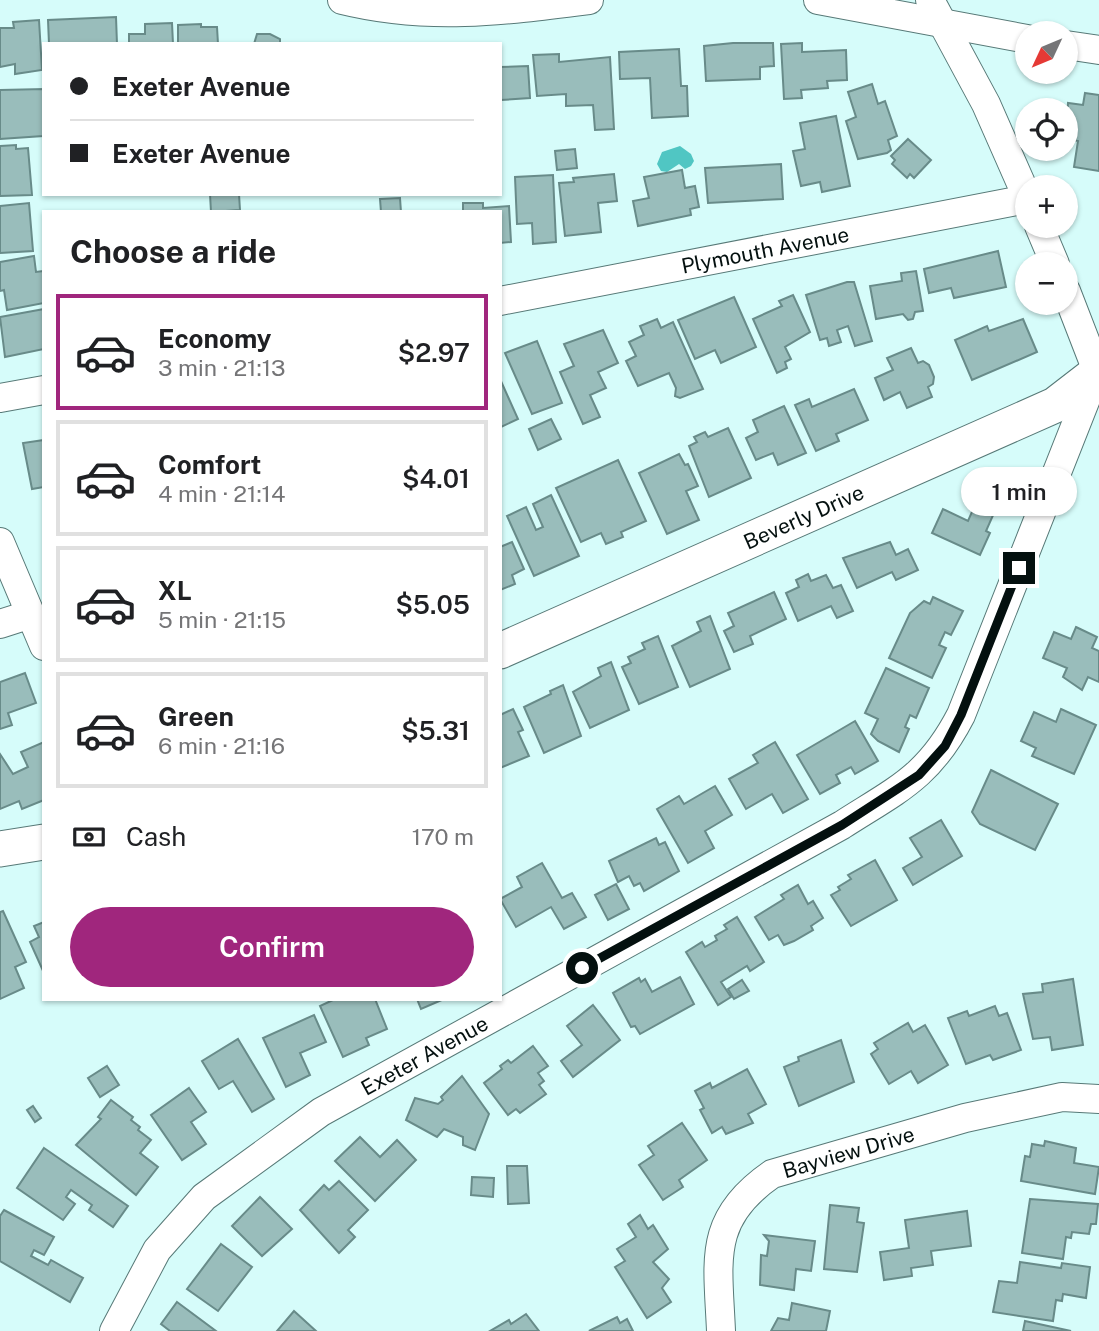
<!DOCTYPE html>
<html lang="en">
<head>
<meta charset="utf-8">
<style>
  :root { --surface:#fff; --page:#f6f6f6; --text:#202124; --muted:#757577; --line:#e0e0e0; --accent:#a0267d }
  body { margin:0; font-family:"Public Sans",sans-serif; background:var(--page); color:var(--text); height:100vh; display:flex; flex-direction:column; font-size:26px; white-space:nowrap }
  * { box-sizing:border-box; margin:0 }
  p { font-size:23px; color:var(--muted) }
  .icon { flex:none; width:38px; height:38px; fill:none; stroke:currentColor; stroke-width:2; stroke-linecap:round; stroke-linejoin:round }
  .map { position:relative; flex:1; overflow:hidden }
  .details { position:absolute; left:42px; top:210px; width:460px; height:791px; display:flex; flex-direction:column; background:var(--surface); border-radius:0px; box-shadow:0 2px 5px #0004 }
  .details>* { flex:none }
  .hud { position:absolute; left:42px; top:42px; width:460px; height:154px; border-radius:0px; box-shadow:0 2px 5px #0004; display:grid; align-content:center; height:154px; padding:0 28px; background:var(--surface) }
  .needle { width:46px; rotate:226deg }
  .controls { position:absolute; left:1015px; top:21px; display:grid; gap:14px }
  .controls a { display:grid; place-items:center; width:63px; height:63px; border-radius:50%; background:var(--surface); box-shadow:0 2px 5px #0004; font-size:35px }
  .end { position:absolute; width:32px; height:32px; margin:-16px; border:9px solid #04100f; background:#fff; box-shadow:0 0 0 4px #fff }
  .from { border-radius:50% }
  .bubble { position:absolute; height:49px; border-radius:24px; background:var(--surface); box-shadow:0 2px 5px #0004; font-size:23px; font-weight:600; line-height:49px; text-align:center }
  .hud b { display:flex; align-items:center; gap:24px; height:66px; font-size:26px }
  .hud b+b { border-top:2px solid var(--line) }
  .hud i { width:18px; height:18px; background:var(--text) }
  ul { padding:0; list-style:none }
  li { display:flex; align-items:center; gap:21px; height:116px; margin:0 14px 10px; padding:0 14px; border:4px solid var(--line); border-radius:0px }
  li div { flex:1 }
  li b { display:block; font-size:26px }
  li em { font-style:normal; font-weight:600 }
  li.on { border-color:var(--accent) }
  li>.icon { width:63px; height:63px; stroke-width:1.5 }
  h2 { padding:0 28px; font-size:32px; line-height:84px }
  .pay { display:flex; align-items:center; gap:18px; height:77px; padding:0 28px; font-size:26px }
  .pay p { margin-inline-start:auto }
  .button { display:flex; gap:14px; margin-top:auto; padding:14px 28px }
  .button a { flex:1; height:80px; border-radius:42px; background:var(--accent); color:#fff; font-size:28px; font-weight:600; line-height:80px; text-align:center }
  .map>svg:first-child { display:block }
  .water { fill:#50c6c3 }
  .building { fill:#99bdbb; stroke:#688b89; stroke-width:2 }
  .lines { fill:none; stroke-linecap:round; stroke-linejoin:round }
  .minor-casing { stroke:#577977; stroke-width:30 }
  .tertiary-casing { stroke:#577977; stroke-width:37 }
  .minor { stroke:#fff; stroke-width:28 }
  .tertiary { stroke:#fff; stroke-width:35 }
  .route { stroke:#04100f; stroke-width:9 }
  .labels { text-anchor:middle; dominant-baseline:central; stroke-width:7; stroke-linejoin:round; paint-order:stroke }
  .street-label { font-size:21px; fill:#04100f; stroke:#d6fcfa }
</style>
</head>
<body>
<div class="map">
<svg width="1099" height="1331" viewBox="0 0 1099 1331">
  <rect width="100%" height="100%" fill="#d6fcfa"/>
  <path class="water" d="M 680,146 L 691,154 L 694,161 L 691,166 L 685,169 L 679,164 L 667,172 L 661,171 L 657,164 L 662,152 Z"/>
  <g class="building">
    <path d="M 116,17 L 117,44 L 49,44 L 48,20 Z"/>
    <path d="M 39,20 L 42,70 L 15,74 L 15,64 L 0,67 L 0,28 L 14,28 L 13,22 Z"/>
    <path d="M 172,23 L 173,44 L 129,44 L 129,34 L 145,34 L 145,24 Z"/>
    <path d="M 201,24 L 201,27 L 217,27 L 218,44 L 178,44 L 178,25 Z"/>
    <path d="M 257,34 L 270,34 L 280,39 L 280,44 L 254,44 Z"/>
    <path d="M 733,43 L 773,43 L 774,66 L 760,67 L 760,79 L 706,81 L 704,46 Z"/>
    <path d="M 802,43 L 802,52 L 846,50 L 847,80 L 827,81 L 828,88 L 801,90 L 802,98 L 784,99 L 781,44 Z"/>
    <path d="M 679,49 L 681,86 L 687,86 L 688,116 L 652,118 L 650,78 L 620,79 L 619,52 Z"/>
    <path d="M 559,54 L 559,62 L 610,57 L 614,129 L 595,130 L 593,105 L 566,106 L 566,94 L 537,96 L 533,55 Z"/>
    <path d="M 528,66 L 530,98 L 501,100 L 500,112 L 500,67 Z"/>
    <path d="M 872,84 L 878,104 L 885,101 L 897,136 L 888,140 L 891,150 L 887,153 L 858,159 L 846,121 L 856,117 L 848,92 Z"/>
    <path d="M 44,89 L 43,136 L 0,139 L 0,90 Z"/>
    <path d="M 1085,93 L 1099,95 L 1099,171 L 1074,167 L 1078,141 L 1066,139 L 1068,103 L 1083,105 Z"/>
    <path d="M 836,116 L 850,186 L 822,192 L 820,182 L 801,186 L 793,151 L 805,149 L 800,123 Z"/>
    <path d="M 908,139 L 931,160 L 914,178 L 910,174 L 907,178 L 892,164 L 895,160 L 891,156 Z"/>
    <path d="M 16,145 L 16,149 L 28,148 L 32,195 L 0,196 L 0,146 Z"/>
    <path d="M 575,149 L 577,168 L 557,170 L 555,151 Z"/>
    <path d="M 781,164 L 783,199 L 708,203 L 705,168 Z"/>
    <path d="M 682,170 L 685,188 L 695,186 L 699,207 L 690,209 L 691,215 L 638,226 L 633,201 L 649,198 L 644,177 Z"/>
    <path d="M 614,174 L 617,201 L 598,203 L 601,232 L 565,236 L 559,183 L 574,182 L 573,178 Z"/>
    <path d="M 553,175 L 556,242 L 533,244 L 532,223 L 517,224 L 515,177 Z"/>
    <path d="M 210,194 L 239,194 L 240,210 L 211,212 Z"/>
    <path d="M 400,198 L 401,212 L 381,212 L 380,199 Z"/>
    <path d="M 29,203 L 33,251 L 0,253 L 0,206 Z"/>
    <path d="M 463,203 L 483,203 L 483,208 L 509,206 L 511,242 L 500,243 L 500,212 L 463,212 Z"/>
    <path d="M 998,251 L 1006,287 L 954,298 L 951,288 L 929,293 L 924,269 Z"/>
    <path d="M 34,256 L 36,272 L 44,271 L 44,303 L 7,310 L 4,290 L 0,291 L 0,262 Z"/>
    <path d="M 916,271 L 923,311 L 915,312 L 913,319 L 908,320 L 903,314 L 876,319 L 870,286 L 902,281 L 901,273 Z"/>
    <path d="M 847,282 L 854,282 L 872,341 L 855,346 L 848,326 L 837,330 L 841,342 L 829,346 L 827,338 L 820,340 L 806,295 Z"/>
    <path d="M 793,295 L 810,332 L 785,347 L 791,359 L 785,362 L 787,368 L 777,373 L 753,319 L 782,306 L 779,301 Z"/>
    <path d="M 734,297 L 756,347 L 721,363 L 715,350 L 695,359 L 678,320 Z"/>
    <path d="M 44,309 L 44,349 L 5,357 L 0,317 Z"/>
    <path d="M 657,319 L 661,328 L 673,322 L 703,389 L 680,398 L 675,396 L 676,388 L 669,373 L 638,386 L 626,361 L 636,356 L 629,342 L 644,335 L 640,326 Z"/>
    <path d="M 1023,319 L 1037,352 L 972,380 L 955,340 L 987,326 L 989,331 Z"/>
    <path d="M 603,330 L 618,363 L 598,372 L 606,388 L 590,395 L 600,417 L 583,424 L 560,372 L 574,366 L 564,344 Z"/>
    <path d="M 537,341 L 562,403 L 532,414 L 505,353 Z"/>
    <path d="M 911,348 L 918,363 L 923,361 L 929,365 L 934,377 L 933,384 L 928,387 L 932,397 L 907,408 L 900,392 L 884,400 L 875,378 L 893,370 L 887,358 Z"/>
    <path d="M 500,379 L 518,419 L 501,427 L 500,427 Z"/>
    <path d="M 854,389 L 868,420 L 836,434 L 839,441 L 816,451 L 795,405 L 809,399 L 812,407 Z"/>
    <path d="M 784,406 L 806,453 L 778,465 L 773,453 L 756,460 L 746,438 L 758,432 L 753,420 Z"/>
    <path d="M 551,419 L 561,439 L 538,450 L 529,429 Z"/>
    <path d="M 728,428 L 751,478 L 709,497 L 689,446 L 697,442 L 694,437 L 705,432 L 708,437 Z"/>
    <path d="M 44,440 L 44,487 L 32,489 L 23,443 Z"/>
    <path d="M 679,454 L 685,465 L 688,464 L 698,486 L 686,491 L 699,520 L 667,534 L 639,473 Z"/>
    <path d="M 618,460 L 646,521 L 621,532 L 623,537 L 606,544 L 601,533 L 581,542 L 556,488 Z"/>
    <path d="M 551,495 L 579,556 L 534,576 L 507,516 L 526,507 L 536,530 L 543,527 L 533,504 Z"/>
    <path d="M 975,505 L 994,513 L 986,531 L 990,533 L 980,555 L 932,533 L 943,509 L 968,521 Z"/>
    <path d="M 512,542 L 524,569 L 512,575 L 515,584 L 500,590 L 500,547 Z"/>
    <path d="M 890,542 L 896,555 L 908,549 L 918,570 L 896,580 L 892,572 L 857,588 L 843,558 Z"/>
    <path d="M 808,574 L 811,581 L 826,575 L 833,588 L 841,585 L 853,611 L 837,618 L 831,606 L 798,621 L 786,593 L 799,587 L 796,580 Z"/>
    <path d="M 774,592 L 786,619 L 750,636 L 753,644 L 734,652 L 724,631 L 734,626 L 728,613 Z"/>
    <path d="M 933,597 L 963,611 L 951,635 L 945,632 L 939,645 L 946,648 L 932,678 L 889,658 L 910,613 L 924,601 L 930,604 Z"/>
    <path d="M 710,616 L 730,669 L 690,687 L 672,646 L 701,631 L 697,622 Z"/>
    <path d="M 1076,627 L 1097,637 L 1092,648 L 1099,651 L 1099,682 L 1088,677 L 1082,690 L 1063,677 L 1067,668 L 1043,658 L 1054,632 L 1071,639 Z"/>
    <path d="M 658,636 L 678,687 L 639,704 L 622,667 L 631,663 L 628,657 L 645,649 L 642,643 Z"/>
    <path d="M 611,662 L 629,710 L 590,728 L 573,692 L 601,676 L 598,668 Z"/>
    <path d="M 886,668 L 929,688 L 916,718 L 910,715 L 905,727 L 909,729 L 899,752 L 878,741 L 871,734 L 878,719 L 865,713 Z"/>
    <path d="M 25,673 L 36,703 L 8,713 L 12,725 L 0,729 L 0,682 Z"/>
    <path d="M 563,685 L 581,736 L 544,753 L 524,707 L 551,694 L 550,691 Z"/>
    <path d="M 513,709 L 523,730 L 518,732 L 529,756 L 500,768 L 500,715 Z"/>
    <path d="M 1061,709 L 1096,725 L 1074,774 L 1032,756 L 1036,748 L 1021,741 L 1034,712 L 1056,722 Z"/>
    <path d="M 855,721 L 878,761 L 855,774 L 851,767 L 836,775 L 840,783 L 820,794 L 797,755 Z"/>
    <path d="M 44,742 L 44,800 L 22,809 L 19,801 L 0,809 L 0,754 L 13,774 L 28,767 L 21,752 Z"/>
    <path d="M 775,742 L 808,799 L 783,813 L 772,794 L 746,809 L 729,779 L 758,763 L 753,755 Z"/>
    <path d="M 991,770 L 1058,804 L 1035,850 L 980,824 L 972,812 Z"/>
    <path d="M 715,786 L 732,815 L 705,831 L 714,848 L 688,863 L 657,809 L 679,796 L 684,804 Z"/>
    <path d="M 941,820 L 962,856 L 913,885 L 903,868 L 922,857 L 910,838 Z"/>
    <path d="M 656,838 L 659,845 L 665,842 L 679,871 L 644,891 L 640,883 L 634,886 L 629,876 L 618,882 L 609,861 Z"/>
    <path d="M 875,860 L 897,900 L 851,926 L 831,895 L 840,890 L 838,887 L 851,879 L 848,875 Z"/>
    <path d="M 542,863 L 562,898 L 572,893 L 586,917 L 564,929 L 551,907 L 516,927 L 500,899 L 522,887 L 517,877 Z"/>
    <path d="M 616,884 L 629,909 L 608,920 L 595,895 Z"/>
    <path d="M 798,885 L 808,904 L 813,901 L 823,918 L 811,926 L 813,930 L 794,941 L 784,945 L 778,935 L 769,940 L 755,917 L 784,899 L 781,895 Z"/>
    <path d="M 3,911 L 26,962 L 15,967 L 24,988 L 0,999 L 0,912 Z"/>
    <path d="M 737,917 L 764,962 L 750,971 L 747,966 L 721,982 L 731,997 L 718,1005 L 686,952 L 702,942 L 705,947 L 717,940 L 715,936 L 727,929 L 724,925 Z"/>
    <path d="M 44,922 L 44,973 L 30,942 L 39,937 L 34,926 Z"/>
    <path d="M 680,977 L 694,1004 L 640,1034 L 635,1026 L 631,1027 L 613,993 L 639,978 L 641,982 L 645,979 L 652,992 Z"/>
    <path d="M 1073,979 L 1083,1045 L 1052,1050 L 1050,1037 L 1033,1039 L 1023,994 L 1043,992 L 1042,984 Z"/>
    <path d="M 742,980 L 749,991 L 734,999 L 728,989 Z"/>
    <path d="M 335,999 L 375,999 L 387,1029 L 366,1038 L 369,1045 L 343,1057 L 320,1006 Z"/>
    <path d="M 417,999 L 444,999 L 421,1009 Z"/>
    <path d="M 593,1005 L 620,1040 L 573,1077 L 561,1061 L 582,1045 L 567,1026 Z"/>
    <path d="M 995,1006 L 999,1016 L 1007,1013 L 1021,1050 L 993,1060 L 990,1055 L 966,1064 L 948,1018 L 967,1011 L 969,1016 Z"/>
    <path d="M 314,1015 L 326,1042 L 300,1053 L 310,1075 L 286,1087 L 263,1038 Z"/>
    <path d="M 908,1023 L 913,1032 L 925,1025 L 948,1065 L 918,1083 L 911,1071 L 889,1084 L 871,1054 L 878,1049 L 874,1043 Z"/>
    <path d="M 238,1039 L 274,1099 L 252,1112 L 233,1081 L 219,1089 L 202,1061 Z"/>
    <path d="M 841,1040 L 854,1082 L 799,1106 L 784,1067 L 799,1061 L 798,1057 Z"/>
    <path d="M 533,1046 L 548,1066 L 538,1073 L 544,1081 L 539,1085 L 546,1094 L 520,1113 L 516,1109 L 508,1115 L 484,1083 L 502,1069 L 500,1066 L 508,1060 L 511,1063 Z"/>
    <path d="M 107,1066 L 119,1085 L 100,1097 L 88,1078 Z"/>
    <path d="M 747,1069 L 766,1104 L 748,1114 L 753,1123 L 726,1134 L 722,1127 L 712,1133 L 700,1110 L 704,1108 L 695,1091 L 710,1083 L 712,1088 Z"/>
    <path d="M 462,1076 L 489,1114 L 475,1150 L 463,1145 L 463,1137 L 444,1129 L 437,1137 L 406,1120 L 415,1098 L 438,1104 L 443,1100 L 441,1097 Z"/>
    <path d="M 189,1088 L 206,1112 L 191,1122 L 206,1144 L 182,1160 L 151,1115 Z"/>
    <path d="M 111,1100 L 133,1117 L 131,1120 L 140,1127 L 138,1130 L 151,1140 L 140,1153 L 158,1167 L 136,1195 L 76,1145 L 101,1119 L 98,1117 Z"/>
    <path d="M 33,1106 L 41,1118 L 35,1122 L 27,1110 Z"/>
    <path d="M 682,1123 L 707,1160 L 679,1180 L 683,1187 L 663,1200 L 639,1165 L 654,1155 L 648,1146 Z"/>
    <path d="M 360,1137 L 380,1157 L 397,1140 L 416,1160 L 375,1201 L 335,1161 Z"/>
    <path d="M 1045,1141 L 1076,1148 L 1074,1163 L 1099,1167 L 1095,1194 L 1021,1181 L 1025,1156 L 1030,1157 L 1032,1144 L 1044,1146 Z"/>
    <path d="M 44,1148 L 128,1206 L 113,1227 L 89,1210 L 92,1205 L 71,1190 L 66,1197 L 75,1204 L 63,1220 L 17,1188 Z"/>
    <path d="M 507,1166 L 527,1166 L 529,1203 L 508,1204 Z"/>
    <path d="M 472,1177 L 494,1178 L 493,1197 L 471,1195 Z"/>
    <path d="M 339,1181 L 368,1210 L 348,1230 L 355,1237 L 339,1253 L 300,1210 L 324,1185 L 329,1190 Z"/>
    <path d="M 260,1197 L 292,1229 L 262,1256 L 232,1226 Z"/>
    <path d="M 1030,1199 L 1098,1204 L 1096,1224 L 1091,1224 L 1089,1234 L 1072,1232 L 1071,1238 L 1066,1237 L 1063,1259 L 1022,1253 Z"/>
    <path d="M 830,1205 L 859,1208 L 857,1222 L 864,1223 L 857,1272 L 824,1269 Z"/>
    <path d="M 4,1210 L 54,1237 L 44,1255 L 34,1250 L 31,1256 L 48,1265 L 51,1260 L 83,1278 L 70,1302 L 0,1261 L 0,1216 Z"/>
    <path d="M 967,1211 L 971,1246 L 931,1251 L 933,1265 L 911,1268 L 912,1276 L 884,1280 L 880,1252 L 909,1248 L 905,1220 Z"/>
    <path d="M 640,1215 L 648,1229 L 653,1225 L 668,1249 L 653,1262 L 669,1279 L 662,1288 L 671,1302 L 647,1318 L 615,1267 L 625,1261 L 617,1249 L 636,1237 L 628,1224 Z"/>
    <path d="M 764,1235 L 815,1241 L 811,1271 L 796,1269 L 794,1290 L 760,1285 L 761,1255 L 767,1256 L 769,1241 Z"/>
    <path d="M 221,1244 L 252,1267 L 218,1311 L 187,1289 Z"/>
    <path d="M 1020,1262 L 1061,1268 L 1062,1263 L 1090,1267 L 1086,1298 L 1063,1294 L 1062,1301 L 1056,1300 L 1053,1321 L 993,1312 L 999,1281 L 1017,1283 Z"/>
    <path d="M 177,1302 L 216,1331 L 170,1331 L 161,1324 Z"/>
    <path d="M 792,1303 L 830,1311 L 826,1331 L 771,1331 L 778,1318 L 789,1320 Z"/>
    <path d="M 294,1311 L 316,1331 L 277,1331 Z"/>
    <path d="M 526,1314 L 539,1331 L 490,1331 L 509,1320 L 511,1324 Z"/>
    <path d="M 617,1317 L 620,1323 L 627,1319 L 633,1331 L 589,1331 Z"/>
    <path d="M 1025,1321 L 1071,1331 L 1023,1331 Z"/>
  </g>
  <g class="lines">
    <g class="minor-casing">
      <g id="minor">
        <path d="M 342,0 C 427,21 503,11 589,0"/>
        <path d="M 818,0 L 1027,39"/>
        <path d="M 930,0 L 986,104 L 1027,197"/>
        <path d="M 1066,45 L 1099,50"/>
        <path d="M 1039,226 L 1055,264"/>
        <path id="s1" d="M 500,301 L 1027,199"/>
        <path d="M 0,398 L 44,390"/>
        <path d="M 0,542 L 44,646"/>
        <path d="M 0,624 L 28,615"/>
        <path id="s2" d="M 114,1331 L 157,1250 L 204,1197 L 321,1112 L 842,825 C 898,789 929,777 961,715 L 1097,371 L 1066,291"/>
        <path id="s3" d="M 721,1331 C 718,1260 707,1219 772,1174 L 965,1118 L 1062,1097 L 1099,1099"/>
      </g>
    </g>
    <g class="tertiary-casing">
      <g id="tertiary">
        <path id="s4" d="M 500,651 L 1055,405 L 1099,371"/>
        <path d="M 0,849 L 44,842"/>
      </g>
    </g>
    <use href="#minor" class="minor"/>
    <use href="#tertiary" class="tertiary"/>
  </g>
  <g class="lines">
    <path class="route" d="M 582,968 L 842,825 L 919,775 L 945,746 L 961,715 L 1019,568"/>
  </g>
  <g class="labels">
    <g class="street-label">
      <text stroke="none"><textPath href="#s1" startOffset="270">Plymouth Avenue</textPath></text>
      <text stroke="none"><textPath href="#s4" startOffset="332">Beverly Drive</textPath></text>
      <text stroke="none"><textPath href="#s2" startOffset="425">Exeter Avenue</textPath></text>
      <text stroke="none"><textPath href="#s3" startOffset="256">Bayview Drive</textPath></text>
    </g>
  </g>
</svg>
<div class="controls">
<a><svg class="needle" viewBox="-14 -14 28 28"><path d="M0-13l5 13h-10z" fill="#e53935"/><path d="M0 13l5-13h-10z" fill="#757577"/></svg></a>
<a><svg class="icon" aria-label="locate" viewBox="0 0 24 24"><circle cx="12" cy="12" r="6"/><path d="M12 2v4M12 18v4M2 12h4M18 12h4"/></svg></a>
<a>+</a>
<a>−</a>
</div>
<i class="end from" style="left:582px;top:968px"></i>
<i class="end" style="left:1019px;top:568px"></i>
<div class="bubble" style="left:961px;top:467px;width:116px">1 min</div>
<div class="hud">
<b><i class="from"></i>Exeter Avenue</b>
<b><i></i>Exeter Avenue</b>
</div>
<section class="details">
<h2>Choose a ride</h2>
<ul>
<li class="on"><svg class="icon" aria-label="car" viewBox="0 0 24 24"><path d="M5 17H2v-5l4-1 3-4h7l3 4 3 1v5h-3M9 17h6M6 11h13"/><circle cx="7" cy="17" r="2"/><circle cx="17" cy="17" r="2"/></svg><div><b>Economy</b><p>3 min · 21:13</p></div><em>$2.97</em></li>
<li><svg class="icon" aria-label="car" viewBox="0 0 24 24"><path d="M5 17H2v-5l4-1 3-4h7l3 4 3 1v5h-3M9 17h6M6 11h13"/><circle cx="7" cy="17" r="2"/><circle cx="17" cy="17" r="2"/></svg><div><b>Comfort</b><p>4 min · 21:14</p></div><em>$4.01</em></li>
<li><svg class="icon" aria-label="car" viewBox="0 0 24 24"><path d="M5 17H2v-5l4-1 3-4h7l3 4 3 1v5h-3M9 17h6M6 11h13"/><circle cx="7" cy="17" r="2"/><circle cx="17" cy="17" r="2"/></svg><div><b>XL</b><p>5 min · 21:15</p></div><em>$5.05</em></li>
<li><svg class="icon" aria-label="car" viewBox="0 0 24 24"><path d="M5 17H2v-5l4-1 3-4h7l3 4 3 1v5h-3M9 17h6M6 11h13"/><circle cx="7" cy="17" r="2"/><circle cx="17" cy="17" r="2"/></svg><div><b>Green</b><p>6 min · 21:16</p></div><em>$5.31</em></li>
</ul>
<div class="pay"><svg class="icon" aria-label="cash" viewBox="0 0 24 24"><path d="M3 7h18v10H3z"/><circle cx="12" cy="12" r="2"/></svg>Cash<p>170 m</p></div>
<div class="button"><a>Confirm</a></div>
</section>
</div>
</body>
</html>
